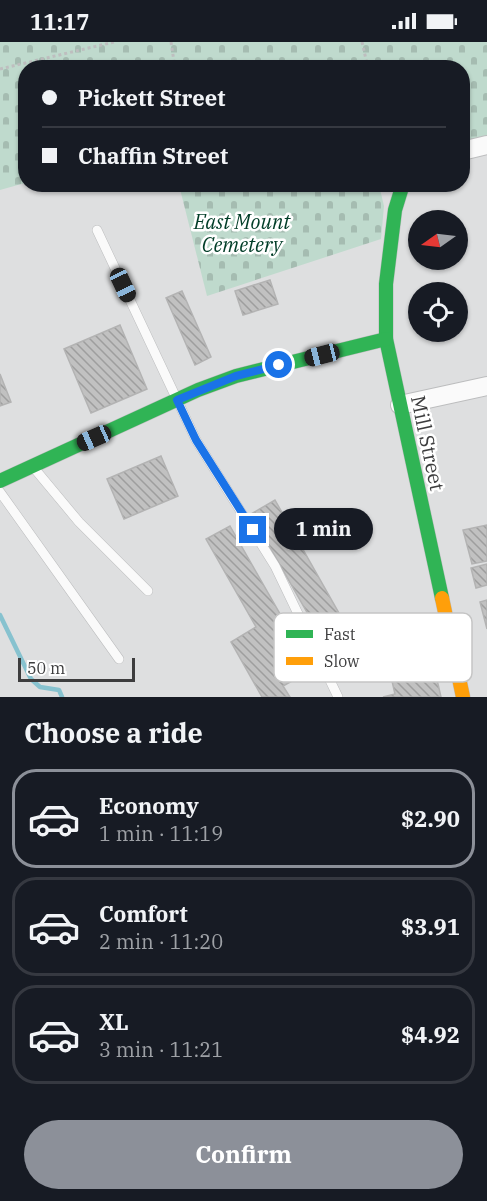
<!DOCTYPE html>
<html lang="en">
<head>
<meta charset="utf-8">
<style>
  :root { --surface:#171b24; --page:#20242c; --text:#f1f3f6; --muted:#9ea1a6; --line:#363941; --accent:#8c9099 }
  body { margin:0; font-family:"IBM Plex Serif",serif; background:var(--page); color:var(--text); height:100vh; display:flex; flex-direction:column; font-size:22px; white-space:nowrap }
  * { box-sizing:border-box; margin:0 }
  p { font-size:20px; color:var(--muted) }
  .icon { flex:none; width:33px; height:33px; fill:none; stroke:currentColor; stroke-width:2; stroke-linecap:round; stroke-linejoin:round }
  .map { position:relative; height:655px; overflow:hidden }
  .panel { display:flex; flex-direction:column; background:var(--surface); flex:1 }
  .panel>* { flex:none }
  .top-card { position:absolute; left:18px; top:18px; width:452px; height:132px; border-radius:24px; box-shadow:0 2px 4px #0004; display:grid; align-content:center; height:132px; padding:0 24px; background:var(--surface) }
  .needle { width:39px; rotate:256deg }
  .controls { position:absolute; left:408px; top:168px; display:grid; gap:12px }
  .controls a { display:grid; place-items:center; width:60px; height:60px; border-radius:50%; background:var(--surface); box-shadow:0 2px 4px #0004; font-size:30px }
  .scale { position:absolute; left:18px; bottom:15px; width:117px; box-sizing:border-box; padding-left:6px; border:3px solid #3d3d3e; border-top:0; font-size:16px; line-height:21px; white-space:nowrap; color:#3d3d3e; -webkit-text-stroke:4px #fff; paint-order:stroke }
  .end { position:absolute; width:27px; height:27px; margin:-14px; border:8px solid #1a73e8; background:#fff; box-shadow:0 0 0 3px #fff }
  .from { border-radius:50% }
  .bubble { position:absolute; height:42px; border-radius:21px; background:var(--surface); box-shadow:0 2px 4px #0004; font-size:20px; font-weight:700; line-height:42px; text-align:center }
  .car { position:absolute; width:18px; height:36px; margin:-18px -9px; border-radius:8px; box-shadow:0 0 4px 2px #0007; background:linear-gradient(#222 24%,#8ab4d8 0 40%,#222 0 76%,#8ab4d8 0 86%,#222 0) }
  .top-card b { display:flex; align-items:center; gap:21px; height:57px; font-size:22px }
  .top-card b+b { border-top:2px solid var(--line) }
  .top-card i { width:15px; height:15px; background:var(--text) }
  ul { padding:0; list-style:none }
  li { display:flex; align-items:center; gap:18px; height:99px; margin:0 12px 9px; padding:0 12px; border:3px solid var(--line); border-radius:24px }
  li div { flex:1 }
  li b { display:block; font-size:22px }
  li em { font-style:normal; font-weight:700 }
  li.selected { border-color:var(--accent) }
  li>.icon { width:54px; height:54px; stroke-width:1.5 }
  h2 { padding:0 24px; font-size:27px; line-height:72px }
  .cta { display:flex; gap:12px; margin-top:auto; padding:12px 24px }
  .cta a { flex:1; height:69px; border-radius:36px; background:var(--accent); color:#fff; font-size:24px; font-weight:700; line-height:69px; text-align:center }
  .status { display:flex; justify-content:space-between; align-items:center; height:42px; padding:0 30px; background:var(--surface); direction:ltr }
  .status svg { height:16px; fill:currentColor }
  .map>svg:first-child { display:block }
  .cemetery { fill:url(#cemetery-stones) }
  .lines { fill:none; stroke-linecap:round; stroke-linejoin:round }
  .stream { stroke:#87c2cf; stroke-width:4.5 }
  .building { fill:url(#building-back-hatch); stroke:#b3b3b3; stroke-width:1.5 }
  .lane-casing { stroke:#bcbdbe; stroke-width:10 }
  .street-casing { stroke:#bcbdbe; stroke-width:20 }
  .fast-casing { stroke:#bcbdbe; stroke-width:15 }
  .slow-casing { stroke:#bcbdbe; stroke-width:15 }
  .path { stroke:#bebebf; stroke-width:3; stroke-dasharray:3 3; stroke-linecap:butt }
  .lane { stroke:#fafafa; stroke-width:9 }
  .street { stroke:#fafafa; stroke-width:18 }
  .fast { stroke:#30b455; stroke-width:14 }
  .slow { stroke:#ff9f0a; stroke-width:14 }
  .route { stroke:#1a73e8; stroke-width:8 }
  .labels { text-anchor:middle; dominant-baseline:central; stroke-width:5; stroke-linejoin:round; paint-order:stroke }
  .park-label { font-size:20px; font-style:italic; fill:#003d27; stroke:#fff }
  .street-label { font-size:20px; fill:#3d3d3e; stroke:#fff }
  .key { fill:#fff; stroke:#c5c5c5; stroke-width:1.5 }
  .key-label { font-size:16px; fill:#3d3d3e }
</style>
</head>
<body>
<div class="status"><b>11:17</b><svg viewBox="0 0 49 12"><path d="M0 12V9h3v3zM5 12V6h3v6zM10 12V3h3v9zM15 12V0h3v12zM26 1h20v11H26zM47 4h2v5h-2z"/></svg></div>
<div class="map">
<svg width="487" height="655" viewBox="0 0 487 655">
  <defs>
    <pattern id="cemetery-stones" width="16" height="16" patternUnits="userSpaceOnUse" patternTransform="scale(1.5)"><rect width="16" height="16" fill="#bfdacd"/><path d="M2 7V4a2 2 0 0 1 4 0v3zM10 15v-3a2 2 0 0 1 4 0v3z" fill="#a5bcb1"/></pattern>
    <pattern id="building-back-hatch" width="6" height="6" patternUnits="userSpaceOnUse" patternTransform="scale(1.5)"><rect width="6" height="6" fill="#c1c1c1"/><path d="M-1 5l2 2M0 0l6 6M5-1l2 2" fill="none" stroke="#9e9e9e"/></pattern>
  </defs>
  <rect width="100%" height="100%" fill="#dedfe0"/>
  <g class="cemetery">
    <path d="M 0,0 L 487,0 L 487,94 L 462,100 L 462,26 L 26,26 L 25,141 L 0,148 Z"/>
    <path d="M 179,143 L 379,143 L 384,164 L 381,197 L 207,254 Z"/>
  </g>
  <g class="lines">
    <path class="stream" d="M 0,573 L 31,637 L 40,645 L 59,648 L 62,655"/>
  </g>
  <g class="building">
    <path d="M 270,238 L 278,262 L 243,273 L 235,249 Z"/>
    <path d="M 182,249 L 211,315 L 195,323 L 166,256 Z"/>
    <path d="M 120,283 L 147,347 L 91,371 L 64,307 Z"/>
    <path d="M 0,332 L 11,360 L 0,364 Z"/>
    <path d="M 161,414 L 178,454 L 124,477 L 107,437 Z"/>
    <path d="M 275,458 L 357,603 L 333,616 L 251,472 Z"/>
    <path d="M 487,483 L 487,519 L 472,522 L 463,488 Z"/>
    <path d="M 230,484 L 312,628 L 283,644 L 290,655 L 262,655 L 231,600 L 256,585 L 206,497 Z"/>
    <path d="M 487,522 L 487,543 L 476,546 L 471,526 Z"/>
    <path d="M 487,558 L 487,587 L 480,560 Z"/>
    <path d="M 435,629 L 441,655 L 383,655 L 395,652 L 392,639 Z"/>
  </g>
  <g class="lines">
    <g class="lane-casing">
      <g id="lane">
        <path d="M 97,188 L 196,398 L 275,524 L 338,655"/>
        <path d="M 34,426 L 79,480 L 148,549"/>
        <path d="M 0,450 L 119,617"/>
      </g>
    </g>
    <g class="street-casing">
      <g id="street">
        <path d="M 462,109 L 487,103"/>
        <path d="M 400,363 L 487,344"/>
      </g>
    </g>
    <g class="fast-casing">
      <g id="fast">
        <path d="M 403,142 L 395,168 L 386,242 L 386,297 L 442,556"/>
        <path d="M 0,439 L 198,348 L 236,334 L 386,297"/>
      </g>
    </g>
    <g class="slow-casing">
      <path id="slow" d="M 442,556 L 463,655"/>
    </g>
    <g class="path">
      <path d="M 171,0 L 175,26"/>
      <path d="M 362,0 L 368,26"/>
      <path d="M 0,27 L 114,0"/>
    </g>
    <use href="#lane" class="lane"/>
    <use href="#street" class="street"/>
    <use href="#fast" class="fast"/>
    <use href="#slow" class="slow"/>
  </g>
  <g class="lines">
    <path class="route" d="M 253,488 L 196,398 L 177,358 L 236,334 L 279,323"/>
  </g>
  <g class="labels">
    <g class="park-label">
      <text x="242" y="179">East Mount<tspan x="242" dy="23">Cemetery</tspan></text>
    </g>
    <g class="street-label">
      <text transform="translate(428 401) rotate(78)">Mill Street</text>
    </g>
  </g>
  <rect x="274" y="571" width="198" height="69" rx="9" class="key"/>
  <rect x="286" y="588" width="27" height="8" fill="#30b455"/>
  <rect x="286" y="615" width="27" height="8" fill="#ff9f0a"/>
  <g class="key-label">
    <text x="324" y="598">Fast</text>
    <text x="324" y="625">Slow</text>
  </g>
</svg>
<div class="controls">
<a><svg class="needle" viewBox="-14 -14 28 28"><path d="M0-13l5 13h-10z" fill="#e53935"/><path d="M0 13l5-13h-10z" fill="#9ea1a6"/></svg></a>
<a><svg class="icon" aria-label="locate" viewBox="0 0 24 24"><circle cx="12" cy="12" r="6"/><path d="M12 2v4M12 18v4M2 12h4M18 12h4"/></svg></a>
</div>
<div class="scale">50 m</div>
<i class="end from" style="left:279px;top:323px"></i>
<i class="end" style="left:253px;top:488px"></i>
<div class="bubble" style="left:274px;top:466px;width:99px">1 min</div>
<i class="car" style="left:123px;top:243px;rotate:155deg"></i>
<i class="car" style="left:322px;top:313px;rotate:256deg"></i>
<i class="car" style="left:94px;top:396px;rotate:246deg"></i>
<div class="top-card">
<b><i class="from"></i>Pickett Street</b>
<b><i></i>Chaffin Street</b>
</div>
</div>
<section class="panel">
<h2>Choose a ride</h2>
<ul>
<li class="selected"><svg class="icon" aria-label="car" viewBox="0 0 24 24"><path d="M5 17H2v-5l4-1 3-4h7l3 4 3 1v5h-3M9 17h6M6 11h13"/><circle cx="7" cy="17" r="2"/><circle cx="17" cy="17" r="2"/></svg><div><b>Economy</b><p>1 min · 11:19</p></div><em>$2.90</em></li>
<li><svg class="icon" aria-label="car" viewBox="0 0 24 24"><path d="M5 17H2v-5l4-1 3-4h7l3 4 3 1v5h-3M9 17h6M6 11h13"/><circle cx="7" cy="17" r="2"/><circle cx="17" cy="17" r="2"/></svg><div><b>Comfort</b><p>2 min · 11:20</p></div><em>$3.91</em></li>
<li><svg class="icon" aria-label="car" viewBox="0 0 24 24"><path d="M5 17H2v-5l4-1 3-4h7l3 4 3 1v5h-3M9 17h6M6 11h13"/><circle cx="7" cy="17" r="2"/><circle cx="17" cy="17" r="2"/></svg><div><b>XL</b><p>3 min · 11:21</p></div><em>$4.92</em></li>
</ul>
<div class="cta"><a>Confirm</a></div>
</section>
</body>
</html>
